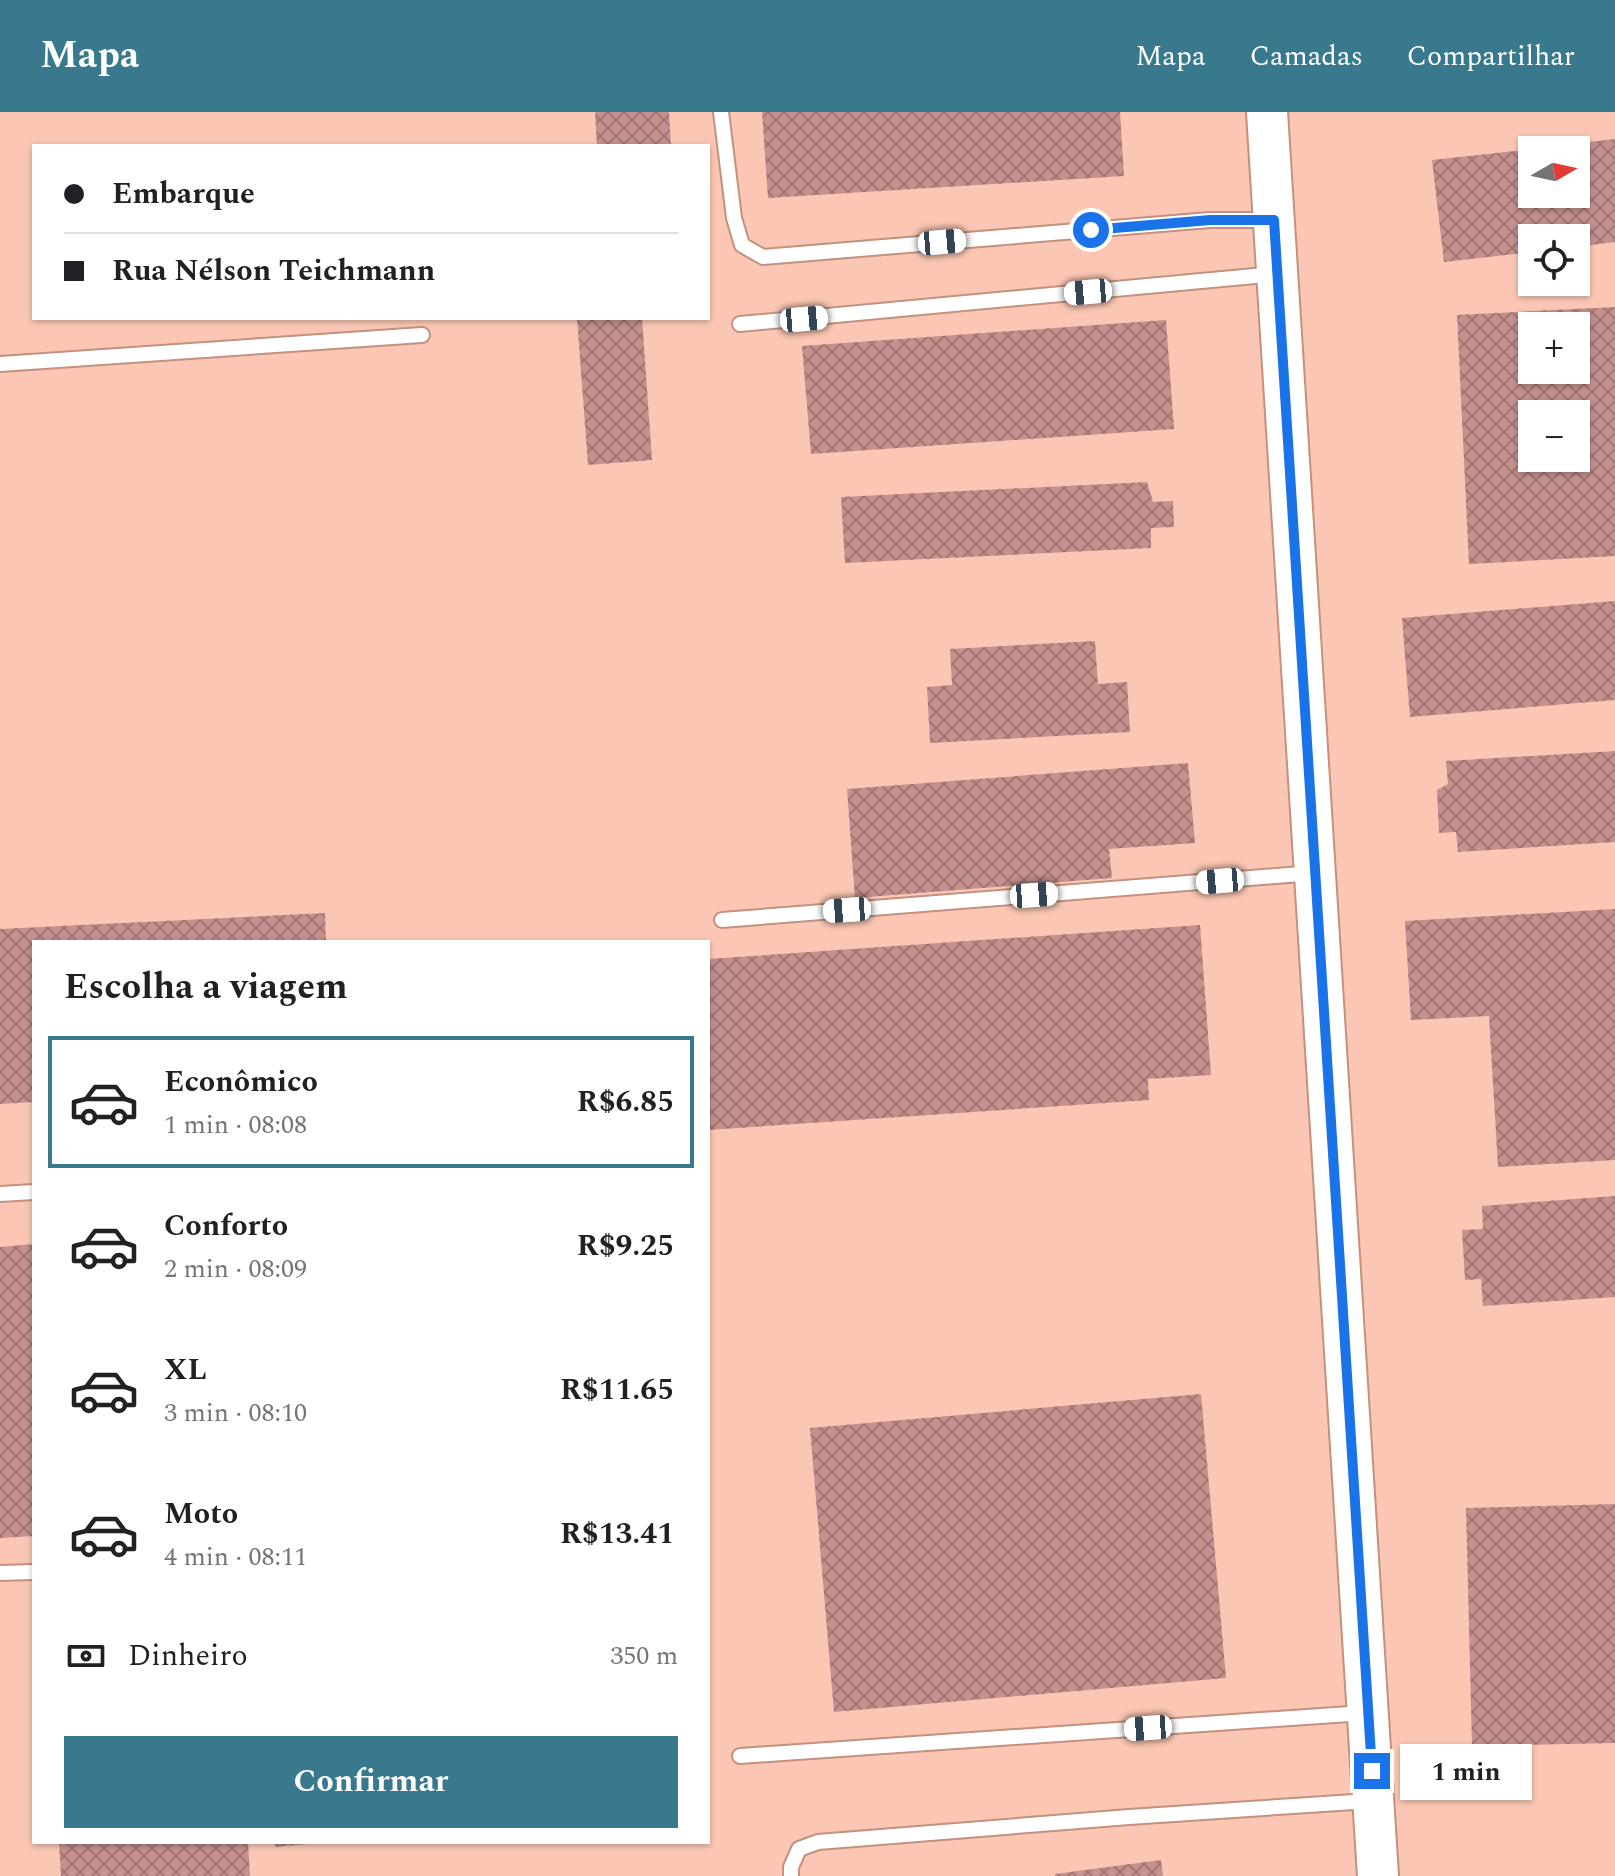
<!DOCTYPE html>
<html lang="pt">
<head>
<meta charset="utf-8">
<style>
  :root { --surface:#fff; --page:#f2f2f2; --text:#202124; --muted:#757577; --line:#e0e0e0; --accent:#39798d }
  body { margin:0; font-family:Spectral,serif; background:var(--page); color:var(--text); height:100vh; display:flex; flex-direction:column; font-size:30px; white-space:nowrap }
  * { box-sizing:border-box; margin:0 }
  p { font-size:26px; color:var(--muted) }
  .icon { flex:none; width:44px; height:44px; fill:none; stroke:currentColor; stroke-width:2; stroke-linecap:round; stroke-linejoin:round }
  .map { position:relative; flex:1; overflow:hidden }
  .drawer { position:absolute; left:32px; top:828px; width:678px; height:904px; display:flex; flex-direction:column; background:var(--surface); border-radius:0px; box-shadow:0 2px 6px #0004 }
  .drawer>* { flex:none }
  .hud { position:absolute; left:32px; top:32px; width:678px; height:176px; border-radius:0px; box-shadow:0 2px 6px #0004; display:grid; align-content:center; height:176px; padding:0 32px; background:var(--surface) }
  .needle { width:52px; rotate:81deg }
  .controls { position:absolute; left:1518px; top:24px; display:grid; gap:16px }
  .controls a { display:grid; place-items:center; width:72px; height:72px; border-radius:0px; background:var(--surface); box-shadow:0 2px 6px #0004; font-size:40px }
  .end { position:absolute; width:36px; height:36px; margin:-18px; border:10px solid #1a73e8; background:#fff; box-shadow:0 0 0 4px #fff }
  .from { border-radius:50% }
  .bubble { position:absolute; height:56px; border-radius:0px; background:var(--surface); box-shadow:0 2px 6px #0004; font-size:26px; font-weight:700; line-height:56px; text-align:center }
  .car { position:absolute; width:24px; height:48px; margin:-24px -12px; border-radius:10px; box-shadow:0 0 6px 2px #0007; background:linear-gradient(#fff 24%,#345 0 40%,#fff 0 76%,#345 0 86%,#fff 0) }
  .hud b { display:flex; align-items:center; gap:28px; height:76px; font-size:30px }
  .hud b+b { border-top:2px solid var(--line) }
  .hud i { width:20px; height:20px; background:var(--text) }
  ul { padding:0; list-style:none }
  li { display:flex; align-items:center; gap:24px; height:132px; margin:0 16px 12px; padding:0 16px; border:4px solid transparent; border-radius:0px }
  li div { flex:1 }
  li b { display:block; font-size:30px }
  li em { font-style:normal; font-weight:700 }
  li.selected { border-color:var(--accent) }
  li>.icon { width:72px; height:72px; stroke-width:1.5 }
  h2 { padding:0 32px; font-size:36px; line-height:96px }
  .pay { display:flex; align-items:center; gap:20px; height:88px; padding:0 32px; font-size:30px }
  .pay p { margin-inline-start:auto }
  .action { display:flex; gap:16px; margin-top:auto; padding:16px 32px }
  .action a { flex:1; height:92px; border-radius:0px; background:var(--accent); color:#fff; font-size:32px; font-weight:700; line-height:92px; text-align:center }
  header { display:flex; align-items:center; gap:48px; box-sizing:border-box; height:112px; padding:0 40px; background:var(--accent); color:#fff }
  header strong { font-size:38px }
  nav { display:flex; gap:44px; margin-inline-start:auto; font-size:28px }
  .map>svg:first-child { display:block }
  .building { fill:url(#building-cross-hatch); fill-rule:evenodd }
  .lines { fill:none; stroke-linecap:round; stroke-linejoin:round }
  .service-casing { stroke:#c2917f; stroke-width:18 }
  .secondary-casing { stroke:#c2917f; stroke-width:44 }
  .service { stroke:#fff; stroke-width:14 }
  .secondary { stroke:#fff; stroke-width:40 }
  .route { stroke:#1a73e8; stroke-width:10 }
</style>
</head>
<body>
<header>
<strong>Mapa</strong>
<nav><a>Mapa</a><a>Camadas</a><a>Compartilhar</a></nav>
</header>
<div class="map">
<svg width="1615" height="1764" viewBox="0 0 1615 1764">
  <defs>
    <pattern id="building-cross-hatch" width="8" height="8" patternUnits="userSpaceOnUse" patternTransform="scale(2)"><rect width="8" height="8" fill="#c5908e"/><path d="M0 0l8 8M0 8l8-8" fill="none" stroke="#a17674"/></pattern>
  </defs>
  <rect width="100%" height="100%" fill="#fbc7b4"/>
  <g class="building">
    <path d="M 595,0 L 669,0 L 671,34 L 597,34 Z"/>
    <path d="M 762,0 L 1120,0 L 1124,64 L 768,86 Z"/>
    <path d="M 1615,27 L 1615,130 L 1576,135 L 1576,126 L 1532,126 L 1532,140 L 1444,150 L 1432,48 L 1532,37 L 1532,82 L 1576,82 L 1576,38 L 1536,36 Z"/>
    <path d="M 1615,195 L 1615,444 L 1469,452 L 1457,203 ZM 1532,214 L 1576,214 L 1576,258 L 1532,258 ZM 1532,302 L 1576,302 L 1576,346 L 1532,346 Z"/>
    <path d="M 577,206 L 642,206 L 652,348 L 588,353 Z"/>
    <path d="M 1166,208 L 1174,317 L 811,342 L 802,234 Z"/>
    <path d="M 1147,370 L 1153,390 L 1173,389 L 1174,415 L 1151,416 L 1151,436 L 845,451 L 841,385 Z"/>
    <path d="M 1615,489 L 1615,588 L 1410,605 L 1402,506 Z"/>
    <path d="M 1095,529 L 1098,572 L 1127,570 L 1130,620 L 930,631 L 927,575 L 952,573 L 950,537 Z"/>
    <path d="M 1615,639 L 1615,730 L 1458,740 L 1456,720 L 1439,721 L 1437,678 L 1448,672 L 1446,649 Z"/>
    <path d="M 1188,651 L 1195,731 L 1109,737 L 1112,766 L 855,786 L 847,677 Z"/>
    <path d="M 1615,797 L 1615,1048 L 1498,1055 L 1489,904 L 1411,908 L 1405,809 Z"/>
    <path d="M 325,801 L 326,830 L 34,830 L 34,990 L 0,992 L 0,817 Z"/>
    <path d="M 1200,813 L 1211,963 L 1148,967 L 1149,988 L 708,1018 L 708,847 Z"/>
    <path d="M 1615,1084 L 1615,1185 L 1483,1194 L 1481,1167 L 1465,1168 L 1462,1118 L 1483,1117 L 1482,1094 Z"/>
    <path d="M 34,1132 L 34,1424 L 0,1426 L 0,1135 Z"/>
    <path d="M 1201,1282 L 1226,1566 L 834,1600 L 810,1316 Z"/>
    <path d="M 1615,1392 L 1615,1631 L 1472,1634 L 1466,1396 Z"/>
    <path d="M 59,1730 L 248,1730 L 250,1764 L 61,1764 Z"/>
    <path d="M 274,1730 L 308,1730 L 308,1732 L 275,1735 Z"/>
    <path d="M 1161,1748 L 1163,1764 L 1055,1764 L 1055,1762 Z"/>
  </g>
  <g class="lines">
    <g class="service-casing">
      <g id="service">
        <path d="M 721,0 L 734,106 L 742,133 L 763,145 L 1210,108 L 1269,108"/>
        <path d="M 740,212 L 1276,162"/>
        <path d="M 0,252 L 422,223"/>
        <path d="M 722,808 L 1313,761"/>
        <path d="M 0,1082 L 34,1080"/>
        <path d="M 0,1461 L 34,1460"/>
        <path d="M 740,1644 L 1364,1601"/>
        <path d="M 791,1764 L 791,1755 L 799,1737 L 818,1730 L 1129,1705 L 1369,1689"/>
      </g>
    </g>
    <g class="secondary-casing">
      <path id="secondary" d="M 1267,0 L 1378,1764"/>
    </g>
    <use href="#service" class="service"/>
    <use href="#secondary" class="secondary"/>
  </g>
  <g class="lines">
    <path class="route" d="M 1091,118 L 1210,108 L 1274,108 L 1372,1659"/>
  </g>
</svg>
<div class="controls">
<a><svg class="needle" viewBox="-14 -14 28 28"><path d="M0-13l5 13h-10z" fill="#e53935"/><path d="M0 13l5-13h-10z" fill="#757577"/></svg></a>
<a><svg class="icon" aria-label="locate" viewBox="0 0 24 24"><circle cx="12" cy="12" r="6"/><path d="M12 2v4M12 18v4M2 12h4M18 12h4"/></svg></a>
<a>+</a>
<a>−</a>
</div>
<i class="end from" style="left:1091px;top:118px"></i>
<i class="end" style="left:1372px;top:1659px"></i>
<div class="bubble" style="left:1400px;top:1632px;width:132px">1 min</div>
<i class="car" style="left:942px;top:130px;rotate:85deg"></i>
<i class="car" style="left:1088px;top:180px;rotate:265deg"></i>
<i class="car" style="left:804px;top:207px;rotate:85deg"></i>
<i class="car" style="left:1220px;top:769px;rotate:265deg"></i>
<i class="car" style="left:1034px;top:783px;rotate:86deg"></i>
<i class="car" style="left:847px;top:798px;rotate:266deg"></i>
<i class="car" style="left:1148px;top:1616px;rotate:266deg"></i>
<div class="hud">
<b><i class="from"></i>Embarque</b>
<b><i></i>Rua Nélson Teichmann</b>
</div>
<section class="drawer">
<h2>Escolha a viagem</h2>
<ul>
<li class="selected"><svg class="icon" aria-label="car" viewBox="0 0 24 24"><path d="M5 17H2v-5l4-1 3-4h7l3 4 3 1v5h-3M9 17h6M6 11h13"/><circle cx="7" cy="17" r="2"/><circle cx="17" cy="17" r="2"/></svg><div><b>Econômico</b><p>1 min · 08:08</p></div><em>R$6.85</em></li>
<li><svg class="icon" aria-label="car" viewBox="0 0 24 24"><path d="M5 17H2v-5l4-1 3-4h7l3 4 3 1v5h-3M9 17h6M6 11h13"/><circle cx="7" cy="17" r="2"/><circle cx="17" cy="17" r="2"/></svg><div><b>Conforto</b><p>2 min · 08:09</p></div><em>R$9.25</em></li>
<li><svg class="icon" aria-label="car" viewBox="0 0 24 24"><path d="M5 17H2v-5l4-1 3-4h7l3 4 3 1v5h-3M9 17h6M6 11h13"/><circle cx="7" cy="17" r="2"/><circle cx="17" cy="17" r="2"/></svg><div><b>XL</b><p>3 min · 08:10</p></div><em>R$11.65</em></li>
<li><svg class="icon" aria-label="car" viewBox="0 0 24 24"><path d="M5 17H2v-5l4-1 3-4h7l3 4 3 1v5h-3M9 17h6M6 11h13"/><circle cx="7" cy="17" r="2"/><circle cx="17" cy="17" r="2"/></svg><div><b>Moto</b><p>4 min · 08:11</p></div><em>R$13.41</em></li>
</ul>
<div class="pay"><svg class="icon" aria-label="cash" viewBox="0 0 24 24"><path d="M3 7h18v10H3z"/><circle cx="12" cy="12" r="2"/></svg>Dinheiro<p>350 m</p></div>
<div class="action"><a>Confirmar</a></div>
</section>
</div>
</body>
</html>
